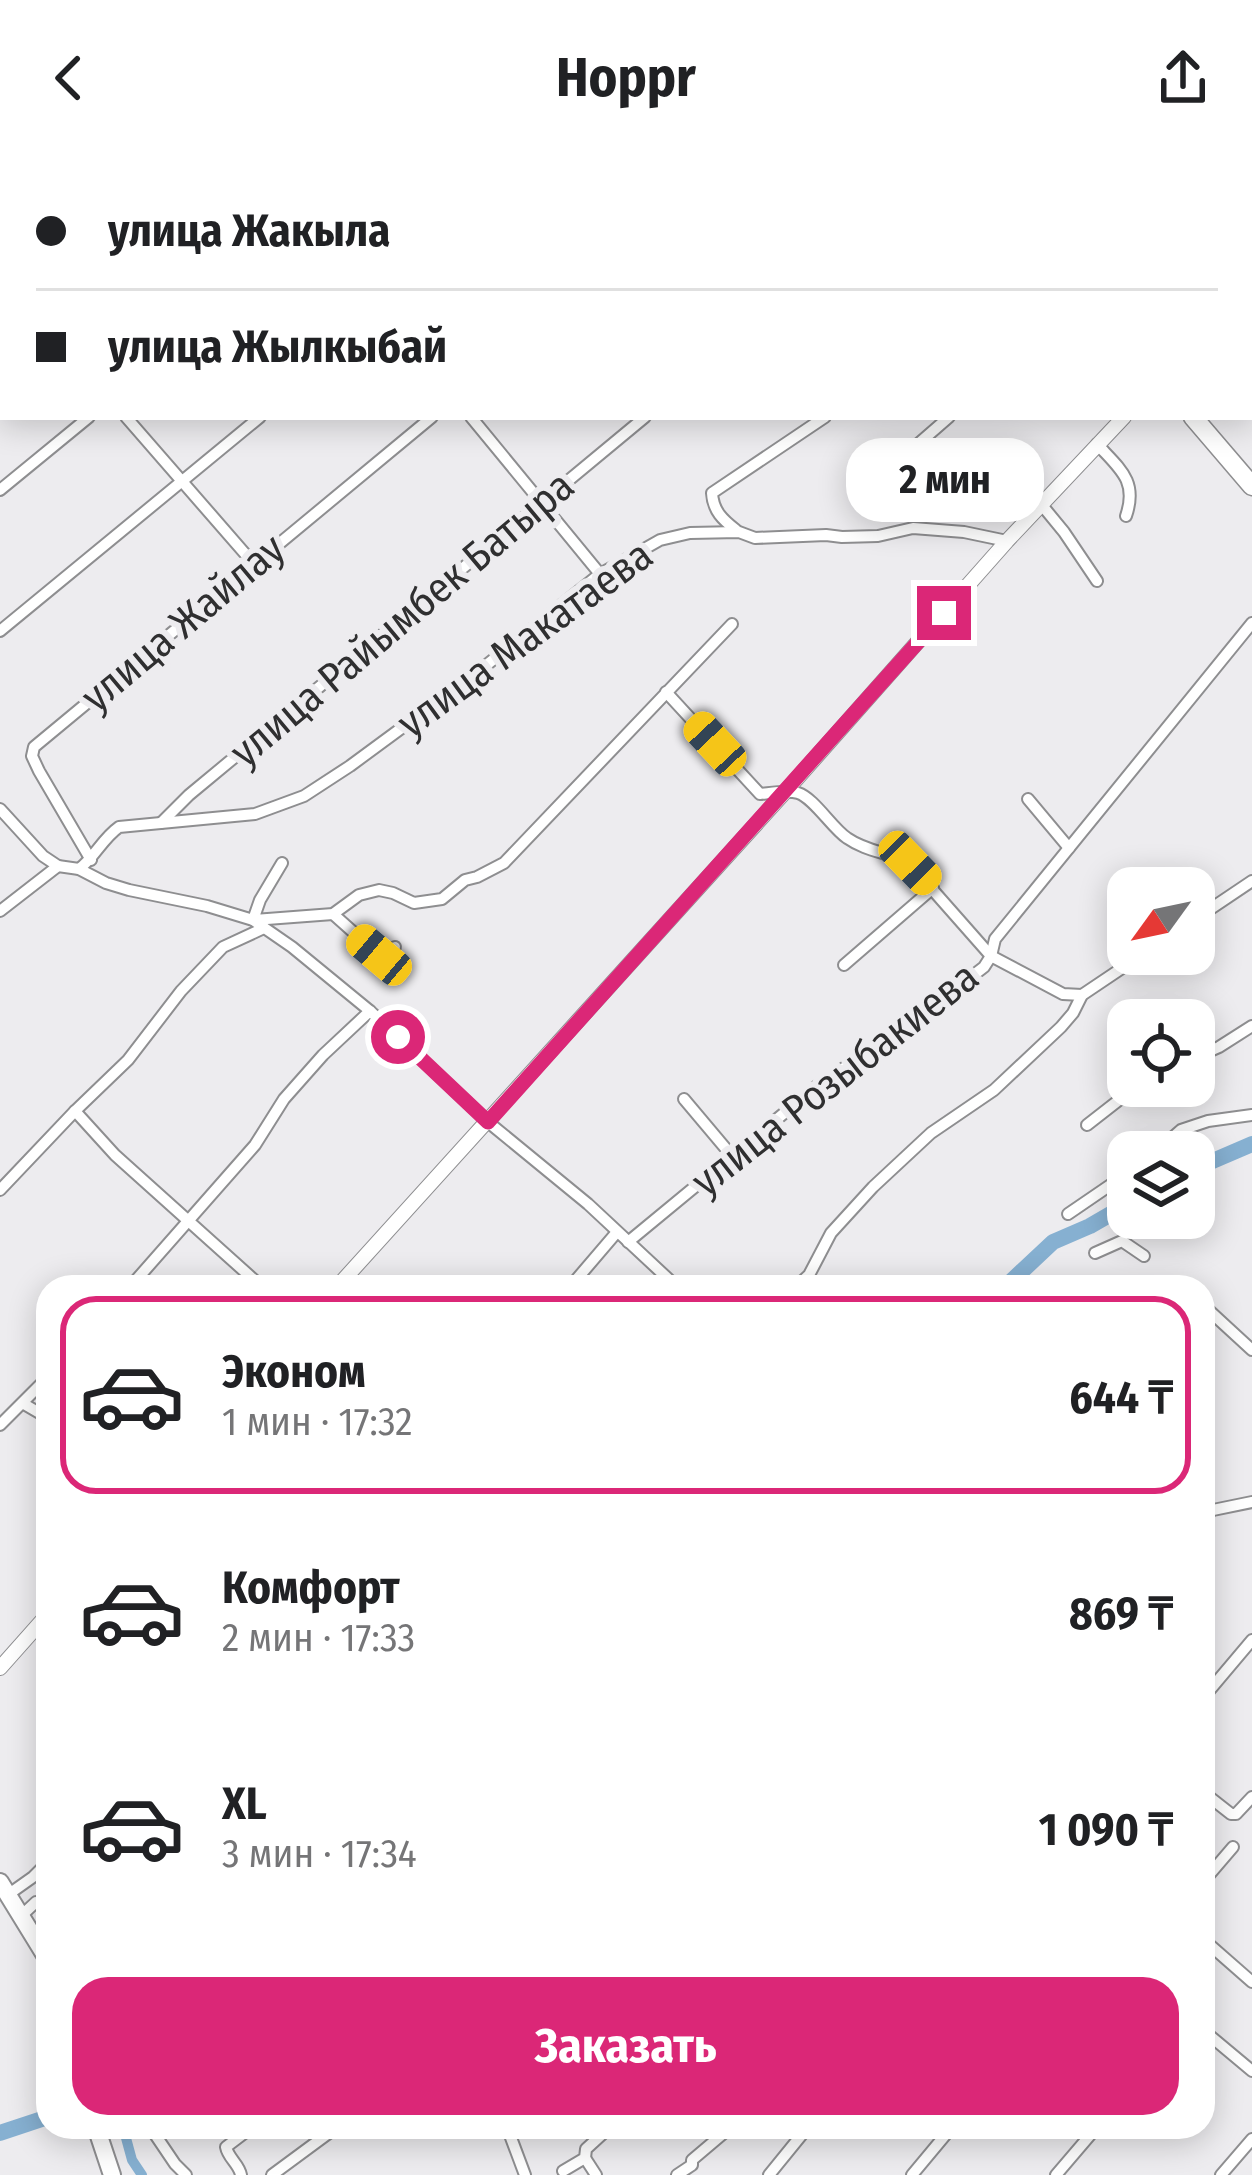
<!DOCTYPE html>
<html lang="ru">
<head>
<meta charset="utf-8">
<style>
  :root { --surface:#fff; --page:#f2f2f2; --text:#202124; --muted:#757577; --line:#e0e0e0; --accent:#db2777 }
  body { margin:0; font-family:"Fira Sans Condensed",sans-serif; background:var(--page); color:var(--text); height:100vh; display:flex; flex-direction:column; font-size:45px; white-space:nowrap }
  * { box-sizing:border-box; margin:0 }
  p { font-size:39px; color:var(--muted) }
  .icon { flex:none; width:66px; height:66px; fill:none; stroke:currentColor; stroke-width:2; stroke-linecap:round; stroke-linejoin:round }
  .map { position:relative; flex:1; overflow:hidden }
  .drawer { position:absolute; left:36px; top:1119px; width:1179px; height:864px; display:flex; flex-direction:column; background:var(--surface); border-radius:36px; box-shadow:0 6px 30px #0003 }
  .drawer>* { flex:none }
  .banner { position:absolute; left:0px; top:0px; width:1254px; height:264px; box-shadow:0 6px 30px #0003; display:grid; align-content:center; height:264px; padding:0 36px; background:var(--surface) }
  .needle { width:78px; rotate:237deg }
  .tools { position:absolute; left:1107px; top:711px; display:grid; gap:24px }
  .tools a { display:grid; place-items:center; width:108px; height:108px; border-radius:24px; background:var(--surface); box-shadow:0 6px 30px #0003; font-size:60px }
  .end { position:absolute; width:54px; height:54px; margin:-27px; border:15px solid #db2777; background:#fff; box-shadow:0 0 0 6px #fff }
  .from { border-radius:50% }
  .bubble { position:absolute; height:84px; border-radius:36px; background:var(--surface); box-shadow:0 6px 30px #0003; font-size:39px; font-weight:700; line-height:84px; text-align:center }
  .car { position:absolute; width:36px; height:72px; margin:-36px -18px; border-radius:15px; box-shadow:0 0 9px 3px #0007; background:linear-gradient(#f5c518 24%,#345 0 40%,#f5c518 0 76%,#345 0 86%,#f5c518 0) }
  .banner b { display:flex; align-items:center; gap:42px; height:114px; font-size:45px }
  .banner b+b { border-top:3px solid var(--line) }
  .banner i { width:30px; height:30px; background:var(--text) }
  ul { padding:21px 0 0; list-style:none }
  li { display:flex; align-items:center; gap:36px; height:198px; margin:0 24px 18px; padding:0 12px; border:6px solid transparent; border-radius:36px }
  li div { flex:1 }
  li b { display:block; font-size:45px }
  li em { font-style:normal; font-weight:700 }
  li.current { border-color:var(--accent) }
  li>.icon { width:108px; height:108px; stroke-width:1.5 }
  .primary-button { display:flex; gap:24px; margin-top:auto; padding:24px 36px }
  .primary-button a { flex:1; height:138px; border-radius:36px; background:var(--accent); color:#fff; font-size:48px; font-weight:700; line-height:138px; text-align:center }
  header { display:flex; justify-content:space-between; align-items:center; height:156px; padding:0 36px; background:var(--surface); font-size:54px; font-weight:700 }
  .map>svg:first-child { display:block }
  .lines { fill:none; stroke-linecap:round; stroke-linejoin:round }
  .canal { stroke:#86b0d1; stroke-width:10 }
  .river { stroke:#86b0d1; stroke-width:16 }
  .minor-casing { stroke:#8e8e90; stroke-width:14 }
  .tertiary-casing { stroke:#8e8e90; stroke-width:16 }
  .secondary-casing { stroke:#8e8e90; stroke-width:20 }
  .primary-casing { stroke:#8e8e90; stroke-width:21 }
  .minor { stroke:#fff; stroke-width:10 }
  .tertiary { stroke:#fff; stroke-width:14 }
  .secondary { stroke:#fff; stroke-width:16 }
  .primary { stroke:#fff; stroke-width:18 }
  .route { stroke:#db2777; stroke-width:15 }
  .labels { text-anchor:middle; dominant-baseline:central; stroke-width:12; stroke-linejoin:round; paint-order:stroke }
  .street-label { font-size:42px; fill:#2f2f30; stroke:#edecef }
</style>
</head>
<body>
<header><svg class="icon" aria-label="back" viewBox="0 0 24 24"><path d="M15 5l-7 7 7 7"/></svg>Hoppr<svg class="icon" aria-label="share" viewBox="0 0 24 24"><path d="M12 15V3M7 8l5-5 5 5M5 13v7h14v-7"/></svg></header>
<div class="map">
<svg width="1252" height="2019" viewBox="0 0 1252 2019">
  <rect width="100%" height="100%" fill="#edecef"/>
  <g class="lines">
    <path class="canal" d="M 123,1971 L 132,2004 L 142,2019"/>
    <g class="river">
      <path d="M 1194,1013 L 1252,988"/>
      <path d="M 1005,1131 L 1053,1086 L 1090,1070 L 1128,1048"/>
      <path d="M 0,1977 L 48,1961"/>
    </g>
    <g class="minor-casing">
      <g id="minor">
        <path d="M 249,0 L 252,3"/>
        <path d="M 661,0 L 664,3"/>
        <path d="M 1040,0 L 1043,3"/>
        <path d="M 71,3 L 74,0"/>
        <path d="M 235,3 L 239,0"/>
        <path d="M 407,3 L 411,0"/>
        <path d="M 569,3 L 572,0"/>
        <path d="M 737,3 L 740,0"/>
        <path d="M 944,3 L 947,0"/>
        <path d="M 0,62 L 3,59"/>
        <path d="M 1251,187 L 1252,186"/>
        <path d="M 0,194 L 3,192"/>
        <path d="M 126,261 L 254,408"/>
        <path d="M 471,261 L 600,418"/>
        <path d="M 1097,288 C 1120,313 1138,325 1126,360"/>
        <path d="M 879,322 L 949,261"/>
        <path d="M 0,334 L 89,261"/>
        <path d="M 1041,348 L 1064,376 L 1097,425"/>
        <path d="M 736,374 C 723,364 713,355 712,337 L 825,261"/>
        <path d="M 0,475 L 260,261"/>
        <path d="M 666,536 L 760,638 C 771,637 787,634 798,637 C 814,642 832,672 847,682 C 867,696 889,696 909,707 L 991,800 L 1063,838 L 1082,839"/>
        <path d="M 1028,643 L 1069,692"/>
        <path d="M 0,653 L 43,700 L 58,710 L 79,713 L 106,727 L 129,734 L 207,750 L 253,764 L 292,791 L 370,855 L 488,966 L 588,1048 L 677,1131"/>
        <path d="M 161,667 L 189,639 L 645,261"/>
        <path d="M 91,704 L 39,615 L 32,600 L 34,591 L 432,261"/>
        <path d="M 282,707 L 260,744 L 253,764 L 333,758 L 359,739 L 379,734 L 393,737 L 414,747 L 442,743 L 465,724 L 477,721 L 504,707 L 732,468"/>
        <path d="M 79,713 C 95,701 102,683 119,671 L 255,658 L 304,640 L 350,610 L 479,515 L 600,418 L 660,384 L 690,377 L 739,376 L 755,382 L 826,379 L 842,381 L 878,380 L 913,372 L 964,376 L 1007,385"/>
        <path d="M 0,755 L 58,710"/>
        <path d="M 333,758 L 379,799 L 395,791"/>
        <path d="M 1194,764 L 1252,725"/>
        <path d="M 844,809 L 933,732"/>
        <path d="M 1194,902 L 1219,891 L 1252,870"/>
        <path d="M 684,943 L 732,1000"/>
        <path d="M 75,955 L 115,999 L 262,1131"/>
        <path d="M 1087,969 L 1137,930"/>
        <path d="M 1156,996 L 1181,974 L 1208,965 L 1252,959"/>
        <path d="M 0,1034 L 75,955 L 128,904 L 181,835 L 223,791 L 264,772"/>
        <path d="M 1068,1058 L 1128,1017"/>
        <path d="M 628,1086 L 817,930 L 917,863 L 984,811 L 991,800 L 995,783 L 1252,467"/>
        <path d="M 1095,1097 L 1122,1085 L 1144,1100"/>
        <path d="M 130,1131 L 255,989 L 284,943 L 323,899 L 370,855"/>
        <path d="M 570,1131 L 617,1076"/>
        <path d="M 796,1131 L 809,1119 L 831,1077 L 873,1031 L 931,977 L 994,934 L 1061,871 L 1073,857 L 1082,839 L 1143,798"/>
        <path d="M 1203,1149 L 1252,1194"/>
        <path d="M 24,1248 L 48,1262"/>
        <path d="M 0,1269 L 48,1221"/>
        <path d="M 1203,1360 L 1213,1354 L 1252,1346"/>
        <path d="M 1203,1542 L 1252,1484"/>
        <path d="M 1203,1636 L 1231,1658 L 1236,1658 L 1252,1641"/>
        <path d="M 1203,1726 L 1233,1691"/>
        <path d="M 9,1738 L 33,1721 L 48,1706"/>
        <path d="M 21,1760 L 36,1746 L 48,1746"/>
        <path d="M 1203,1783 L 1252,1826"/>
        <path d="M 1203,1874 L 1252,1915"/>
        <path d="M 150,1971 L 175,2008 L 186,2019"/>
        <path d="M 507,1971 L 525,2019"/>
        <path d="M 585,2002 L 596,2019"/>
        <path d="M 563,2015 L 585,2002 L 586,1993 L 610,1971"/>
        <path d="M 241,2019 C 239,2008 228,2002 226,1991 L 251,1972"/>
        <path d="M 272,2019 L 337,1971"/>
        <path d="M 677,2019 L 692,2009 L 692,2004 L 731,1971"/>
        <path d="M 769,2019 L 808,1971"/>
        <path d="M 912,2019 L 952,1971"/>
        <path d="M 1056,2019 L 1097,1971"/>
        <path d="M 1221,2019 L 1252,1983"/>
      </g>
    </g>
    <g class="tertiary-casing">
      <g id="tertiary">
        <path d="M 337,1131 L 785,636 L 1007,385 L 1124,261"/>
        <path d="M 0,1512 L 48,1458"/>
      </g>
    </g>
    <g class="secondary-casing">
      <g id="secondary">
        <path d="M 0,1726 L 48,1804"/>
        <path d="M 96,1971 L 112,2019"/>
      </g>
    </g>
    <g class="primary-casing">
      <g id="primary">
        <path d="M 979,0 L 982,3"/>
        <path d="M 1193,261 L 1252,330"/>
      </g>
    </g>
    <use href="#minor" class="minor"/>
    <use href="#tertiary" class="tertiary"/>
    <use href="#secondary" class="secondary"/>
    <use href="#primary" class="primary"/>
  </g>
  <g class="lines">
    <path class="route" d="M 398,881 L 488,966 L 944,457"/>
  </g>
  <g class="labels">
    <g class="street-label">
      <text transform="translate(402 463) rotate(-40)">улица Райымбек Батыра</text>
      <text transform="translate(183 467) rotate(-40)">улица Жайлау</text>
      <text transform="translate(525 483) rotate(-36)">улица Макатаева</text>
      <text transform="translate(835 923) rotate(-38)">улица Розыбакиева</text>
    </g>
  </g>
</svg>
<div class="tools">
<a><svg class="needle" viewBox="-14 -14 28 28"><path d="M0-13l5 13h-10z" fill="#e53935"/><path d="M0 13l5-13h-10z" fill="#757577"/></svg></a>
<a><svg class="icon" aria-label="locate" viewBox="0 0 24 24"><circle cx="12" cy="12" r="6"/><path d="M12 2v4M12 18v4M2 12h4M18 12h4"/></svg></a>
<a><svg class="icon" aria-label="layers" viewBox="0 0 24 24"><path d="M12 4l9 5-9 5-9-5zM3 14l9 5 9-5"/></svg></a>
</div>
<i class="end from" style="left:398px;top:881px"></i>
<i class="end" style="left:944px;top:457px"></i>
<div class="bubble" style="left:846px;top:282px;width:198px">2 мин</div>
<i class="car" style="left:715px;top:588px;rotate:317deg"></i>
<i class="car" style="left:910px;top:707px;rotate:136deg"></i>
<i class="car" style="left:379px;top:799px;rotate:310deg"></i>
<div class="banner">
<b><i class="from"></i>улица Жакыла</b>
<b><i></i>улица Жылкыбай</b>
</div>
<section class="drawer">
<ul>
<li class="current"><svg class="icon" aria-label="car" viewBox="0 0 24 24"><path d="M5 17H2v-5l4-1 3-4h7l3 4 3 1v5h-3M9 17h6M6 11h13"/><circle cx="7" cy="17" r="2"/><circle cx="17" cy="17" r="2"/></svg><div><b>Эконом</b><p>1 мин · 17:32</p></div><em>644 ₸</em></li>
<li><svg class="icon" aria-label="car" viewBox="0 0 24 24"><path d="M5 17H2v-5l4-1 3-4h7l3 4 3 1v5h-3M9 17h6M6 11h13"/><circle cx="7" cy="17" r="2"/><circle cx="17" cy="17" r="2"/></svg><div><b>Комфорт</b><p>2 мин · 17:33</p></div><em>869 ₸</em></li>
<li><svg class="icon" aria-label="car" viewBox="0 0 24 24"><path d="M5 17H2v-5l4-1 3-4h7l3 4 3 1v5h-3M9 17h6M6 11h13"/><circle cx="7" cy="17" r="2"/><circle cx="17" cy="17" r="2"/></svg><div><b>XL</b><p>3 мин · 17:34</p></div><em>1 090 ₸</em></li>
</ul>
<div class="primary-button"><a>Заказать</a></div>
</section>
</div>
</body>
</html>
